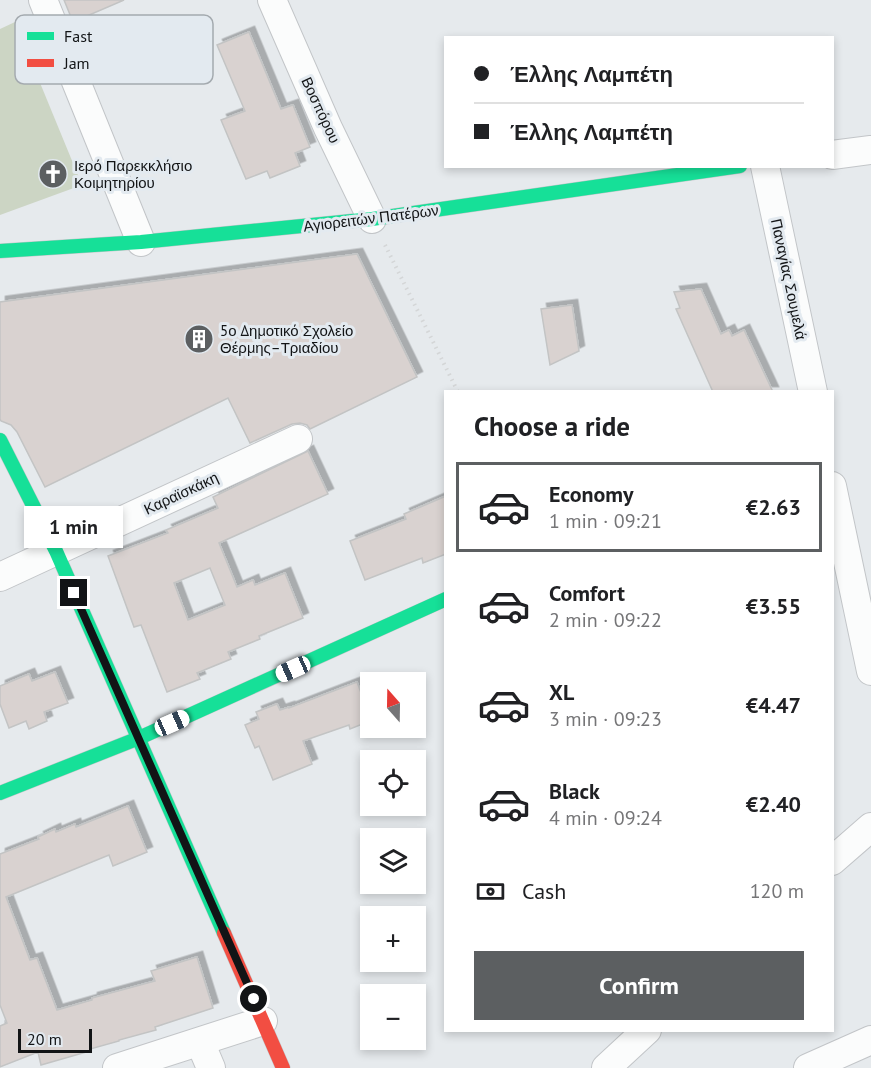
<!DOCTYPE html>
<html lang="en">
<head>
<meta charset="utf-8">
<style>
  :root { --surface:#fff; --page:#f6f6f6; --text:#202124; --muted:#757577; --line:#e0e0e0; --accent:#5c5f61 }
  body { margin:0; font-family:"PT Sans",sans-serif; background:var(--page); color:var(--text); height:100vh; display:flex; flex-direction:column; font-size:22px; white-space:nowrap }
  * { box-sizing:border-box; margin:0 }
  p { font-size:20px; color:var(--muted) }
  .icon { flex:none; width:33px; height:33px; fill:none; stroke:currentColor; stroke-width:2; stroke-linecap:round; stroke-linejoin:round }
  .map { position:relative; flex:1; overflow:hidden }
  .side { position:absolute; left:444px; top:390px; width:390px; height:642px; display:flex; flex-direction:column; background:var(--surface); border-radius:0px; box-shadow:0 3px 9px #0003 }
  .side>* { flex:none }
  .top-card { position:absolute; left:444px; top:36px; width:390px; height:132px; border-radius:0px; box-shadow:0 3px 9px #0003; display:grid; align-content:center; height:132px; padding:0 30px; background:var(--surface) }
  .needle { width:39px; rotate:340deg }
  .fabs { position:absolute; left:360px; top:672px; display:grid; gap:12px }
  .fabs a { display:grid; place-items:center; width:66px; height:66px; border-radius:0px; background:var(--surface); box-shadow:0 3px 9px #0003; font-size:30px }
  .scale { position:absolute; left:18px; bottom:15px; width:74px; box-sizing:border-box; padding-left:6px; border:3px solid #121416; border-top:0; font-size:16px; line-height:21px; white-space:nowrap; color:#121416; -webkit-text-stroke:4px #e3eaf0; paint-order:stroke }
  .end { position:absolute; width:27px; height:27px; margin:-14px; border:8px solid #121416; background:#fff; box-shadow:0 0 0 3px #fff }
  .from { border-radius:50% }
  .bubble { position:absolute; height:42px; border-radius:0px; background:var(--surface); box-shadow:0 3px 9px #0003; font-size:20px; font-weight:600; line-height:42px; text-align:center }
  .car { position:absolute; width:18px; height:36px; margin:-18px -9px; border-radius:8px; box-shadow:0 0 4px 2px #0007; background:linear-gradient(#fff 24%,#345 0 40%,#fff 0 76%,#345 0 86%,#fff 0) }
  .top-card b { display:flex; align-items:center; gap:21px; height:57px; font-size:22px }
  .top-card b+b { border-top:2px solid var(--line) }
  .top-card i { width:15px; height:15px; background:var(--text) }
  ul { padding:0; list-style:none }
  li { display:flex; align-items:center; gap:18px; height:90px; margin:0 12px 9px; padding:0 18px; border:3px solid transparent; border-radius:0px }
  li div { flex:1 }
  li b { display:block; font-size:22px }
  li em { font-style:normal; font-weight:600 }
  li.on { border-color:var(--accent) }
  li>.icon { width:54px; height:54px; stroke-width:1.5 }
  h2 { padding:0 30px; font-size:27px; line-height:72px }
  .pay { display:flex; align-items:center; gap:15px; height:66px; padding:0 30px; font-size:22px }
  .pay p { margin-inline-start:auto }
  .action { display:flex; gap:12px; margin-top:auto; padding:12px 30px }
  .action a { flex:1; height:69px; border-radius:0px; background:var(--accent); color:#fff; font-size:24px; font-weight:600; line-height:69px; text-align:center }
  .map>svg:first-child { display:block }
  .green { fill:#ccd5c4 }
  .building { fill:#d9d2d0; stroke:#c3c4c4; stroke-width:1.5; fill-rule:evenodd; filter:url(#shadow) }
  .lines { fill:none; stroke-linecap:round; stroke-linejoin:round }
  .street-casing { stroke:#c2c5c8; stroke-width:30 }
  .fast-casing { stroke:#c2c5c8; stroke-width:15 }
  .jam-casing { stroke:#c2c5c8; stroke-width:15 }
  .path { stroke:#d4d6d7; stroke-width:4; stroke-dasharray:1.5 4.5; stroke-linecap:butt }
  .street { stroke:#fbfcfc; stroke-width:28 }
  .fast { stroke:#16e098; stroke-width:14 }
  .jam { stroke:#f24e42; stroke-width:14 }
  .route { stroke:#121416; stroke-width:8 }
  .labels { text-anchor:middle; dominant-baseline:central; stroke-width:6; stroke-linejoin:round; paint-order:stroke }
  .street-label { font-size:15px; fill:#121416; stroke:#e3eaf0 }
  .poi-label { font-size:15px; fill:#121416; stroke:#e3eaf0; text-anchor:start }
  .key { fill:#e3eaf0; stroke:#a4aaaf; stroke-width:1.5 }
  .key-label { font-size:16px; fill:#121416 }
</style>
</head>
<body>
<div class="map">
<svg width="871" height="1068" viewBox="0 0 871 1068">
  <defs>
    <filter id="shadow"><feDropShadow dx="5.5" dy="-5.5" stdDeviation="0" flood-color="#0004"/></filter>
  </defs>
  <rect width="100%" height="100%" fill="#e6eaed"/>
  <path class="green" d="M 15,22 L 82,185 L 0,215 L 0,29 Z"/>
  <g class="building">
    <path d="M 64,0 L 124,0 L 73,22 Z"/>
    <path d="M 249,32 L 281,109 L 293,105 L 310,147 L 295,153 L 300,166 L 270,178 L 267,171 L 246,179 L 221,120 L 245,111 L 217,45 Z"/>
    <path d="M 357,254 L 417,377 L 310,429 L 307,425 L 300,423 L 292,424 L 250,443 L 228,398 L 45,487 L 17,432 L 11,425 L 1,421 L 0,419 L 0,302 Z"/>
    <path d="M 701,289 L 721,334 L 729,330 L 732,336 L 744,330 L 773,392 L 713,392 L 676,309 L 680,308 L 674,292 Z"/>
    <path d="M 572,305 L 579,351 L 550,365 L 541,309 Z"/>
    <path d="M 308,451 L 328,494 L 219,543 L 237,587 L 253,580 L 255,585 L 285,573 L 303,618 L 259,636 L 260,639 L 228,652 L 231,659 L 197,673 L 200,679 L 167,692 L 141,625 L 134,627 L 108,556 L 168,533 L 166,530 L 218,508 L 213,497 ZM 210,568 L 225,605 L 188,620 L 174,583 Z"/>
    <path d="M 446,496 L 446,554 L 423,563 L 422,558 L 365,580 L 350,541 L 406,519 L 404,514 Z"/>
    <path d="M 55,672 L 68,703 L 44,712 L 47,721 L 29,729 L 26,721 L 9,728 L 0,704 L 0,686 L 29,674 L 32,681 Z"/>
    <path d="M 357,682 L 370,717 L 370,721 L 350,729 L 349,725 L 303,741 L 312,764 L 273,780 L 259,746 L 255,748 L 245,725 L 259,719 L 256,712 L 277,704 L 280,710 L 289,707 L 289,708 Z"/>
    <path d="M 128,806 L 147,852 L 113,866 L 109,855 L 6,897 L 30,960 L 37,958 L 57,1010 L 92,1000 L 92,998 L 155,981 L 151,971 L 197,957 L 213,1008 L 155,1027 L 156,1030 L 119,1040 L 119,1041 L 90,1049 L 90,1051 L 41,1065 L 38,1052 L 0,1067 L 0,1026 L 7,1023 L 0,1005 L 0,854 L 39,839 L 38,837 L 55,829 L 56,832 L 75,824 L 76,827 Z"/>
  </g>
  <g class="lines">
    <g class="street-casing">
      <g id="street">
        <path d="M 43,0 L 141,242"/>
        <path d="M 272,0 L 328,128 L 372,219"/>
        <path d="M 832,155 L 871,150"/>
        <path d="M 765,166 L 813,392"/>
        <path d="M 832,486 L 871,671"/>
        <path d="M 0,577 L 298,439"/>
        <path d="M 832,861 L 871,827"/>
        <path d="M 200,1042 L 211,1068"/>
        <path d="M 117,1068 L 263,1021"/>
        <path d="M 606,1068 L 647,1030"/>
        <path d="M 808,1068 L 871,1040"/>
      </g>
    </g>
    <g class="fast-casing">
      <g id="fast">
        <path d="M 0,251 L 141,242 L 372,219 L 740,166"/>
        <path d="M 0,440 L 56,551 L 224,933"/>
        <path d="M 0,793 L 139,738 L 446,599"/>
      </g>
    </g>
    <g class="jam-casing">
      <path id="jam" d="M 224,933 L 283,1068"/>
    </g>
    <path class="path" d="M 385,245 L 458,392"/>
    <use href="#street" class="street"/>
    <use href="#fast" class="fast"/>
    <use href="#jam" class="jam"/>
  </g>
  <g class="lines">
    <path class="route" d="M 74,593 L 254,999"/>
  </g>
  <defs>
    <g id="church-disc" transform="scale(1.5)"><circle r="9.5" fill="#5c5f61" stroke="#e3eaf0"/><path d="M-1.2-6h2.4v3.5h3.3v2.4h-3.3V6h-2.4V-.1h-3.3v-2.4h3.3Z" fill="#fff"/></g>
    <g id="building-disc" transform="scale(1.5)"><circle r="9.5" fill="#5c5f61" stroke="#e3eaf0"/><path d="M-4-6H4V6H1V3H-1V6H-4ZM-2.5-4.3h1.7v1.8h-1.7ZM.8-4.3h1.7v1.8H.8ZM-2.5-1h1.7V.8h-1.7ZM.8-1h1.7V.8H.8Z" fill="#fff"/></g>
  </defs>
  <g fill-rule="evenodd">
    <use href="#church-disc" x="53" y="174"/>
    <use href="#building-disc" x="199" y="339"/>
  </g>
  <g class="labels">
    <g class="street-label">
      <text transform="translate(321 110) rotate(65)">Βοσπόρου</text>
      <text transform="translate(371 218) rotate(-7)">Αγιορειτών Πατέρων</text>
      <text transform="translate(789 279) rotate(78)">Παναγίας Σουμελά</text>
      <text transform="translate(181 493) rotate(-25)">Καραϊσκάκη</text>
    </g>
    <g class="poi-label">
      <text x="74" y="165">Ιερό Παρεκκλήσιο<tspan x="74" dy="17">Κοιμητηρίου</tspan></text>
      <text x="220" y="330">5ο Δημοτικό Σχολείο<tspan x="220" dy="17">Θέρμης–Τριαδίου</tspan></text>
    </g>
  </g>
  <rect x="15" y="15" width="198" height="69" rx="9" class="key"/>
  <rect x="27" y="32" width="27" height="8" fill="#16e098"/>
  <rect x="27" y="59" width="27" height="8" fill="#f24e42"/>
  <g class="key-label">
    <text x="64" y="42">Fast</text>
    <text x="64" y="69">Jam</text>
  </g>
</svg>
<div class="fabs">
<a><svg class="needle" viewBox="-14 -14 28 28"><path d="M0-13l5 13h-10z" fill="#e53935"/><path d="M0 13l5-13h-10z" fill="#757577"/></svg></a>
<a><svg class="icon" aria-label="locate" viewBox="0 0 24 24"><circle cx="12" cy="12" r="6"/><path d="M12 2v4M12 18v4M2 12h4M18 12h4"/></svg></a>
<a><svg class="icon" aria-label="layers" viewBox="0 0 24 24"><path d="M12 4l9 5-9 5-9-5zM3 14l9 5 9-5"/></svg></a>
<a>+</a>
<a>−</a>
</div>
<div class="scale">20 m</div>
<i class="end from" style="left:254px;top:999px"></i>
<i class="end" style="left:74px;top:593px"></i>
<div class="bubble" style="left:24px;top:506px;width:99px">1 min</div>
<i class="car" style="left:293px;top:669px;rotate:246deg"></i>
<i class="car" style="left:172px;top:723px;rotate:66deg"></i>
<div class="top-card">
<b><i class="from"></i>Έλλης Λαμπέτη</b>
<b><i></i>Έλλης Λαμπέτη</b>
</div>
<section class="side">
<h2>Choose a ride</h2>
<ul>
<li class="on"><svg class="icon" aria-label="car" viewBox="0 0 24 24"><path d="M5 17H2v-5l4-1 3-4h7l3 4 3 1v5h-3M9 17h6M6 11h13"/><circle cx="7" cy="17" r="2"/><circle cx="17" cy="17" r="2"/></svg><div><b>Economy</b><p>1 min · 09:21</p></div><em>€2.63</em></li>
<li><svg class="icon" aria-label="car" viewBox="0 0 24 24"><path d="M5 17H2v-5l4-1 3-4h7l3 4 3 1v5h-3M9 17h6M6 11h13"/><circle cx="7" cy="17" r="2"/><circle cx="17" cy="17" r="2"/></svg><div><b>Comfort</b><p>2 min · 09:22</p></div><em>€3.55</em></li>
<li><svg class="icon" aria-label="car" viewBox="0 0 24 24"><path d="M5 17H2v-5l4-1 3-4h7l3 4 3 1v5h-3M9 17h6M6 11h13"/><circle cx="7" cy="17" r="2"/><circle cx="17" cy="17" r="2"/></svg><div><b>XL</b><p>3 min · 09:23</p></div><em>€4.47</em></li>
<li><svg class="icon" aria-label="car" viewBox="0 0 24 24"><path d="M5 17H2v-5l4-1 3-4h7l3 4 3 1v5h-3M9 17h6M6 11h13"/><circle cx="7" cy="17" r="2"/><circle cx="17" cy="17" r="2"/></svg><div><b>Black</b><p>4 min · 09:24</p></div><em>€2.40</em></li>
</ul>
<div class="pay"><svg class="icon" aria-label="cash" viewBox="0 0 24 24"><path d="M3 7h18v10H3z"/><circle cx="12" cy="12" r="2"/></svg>Cash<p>120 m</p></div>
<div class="action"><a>Confirm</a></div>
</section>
</div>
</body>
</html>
